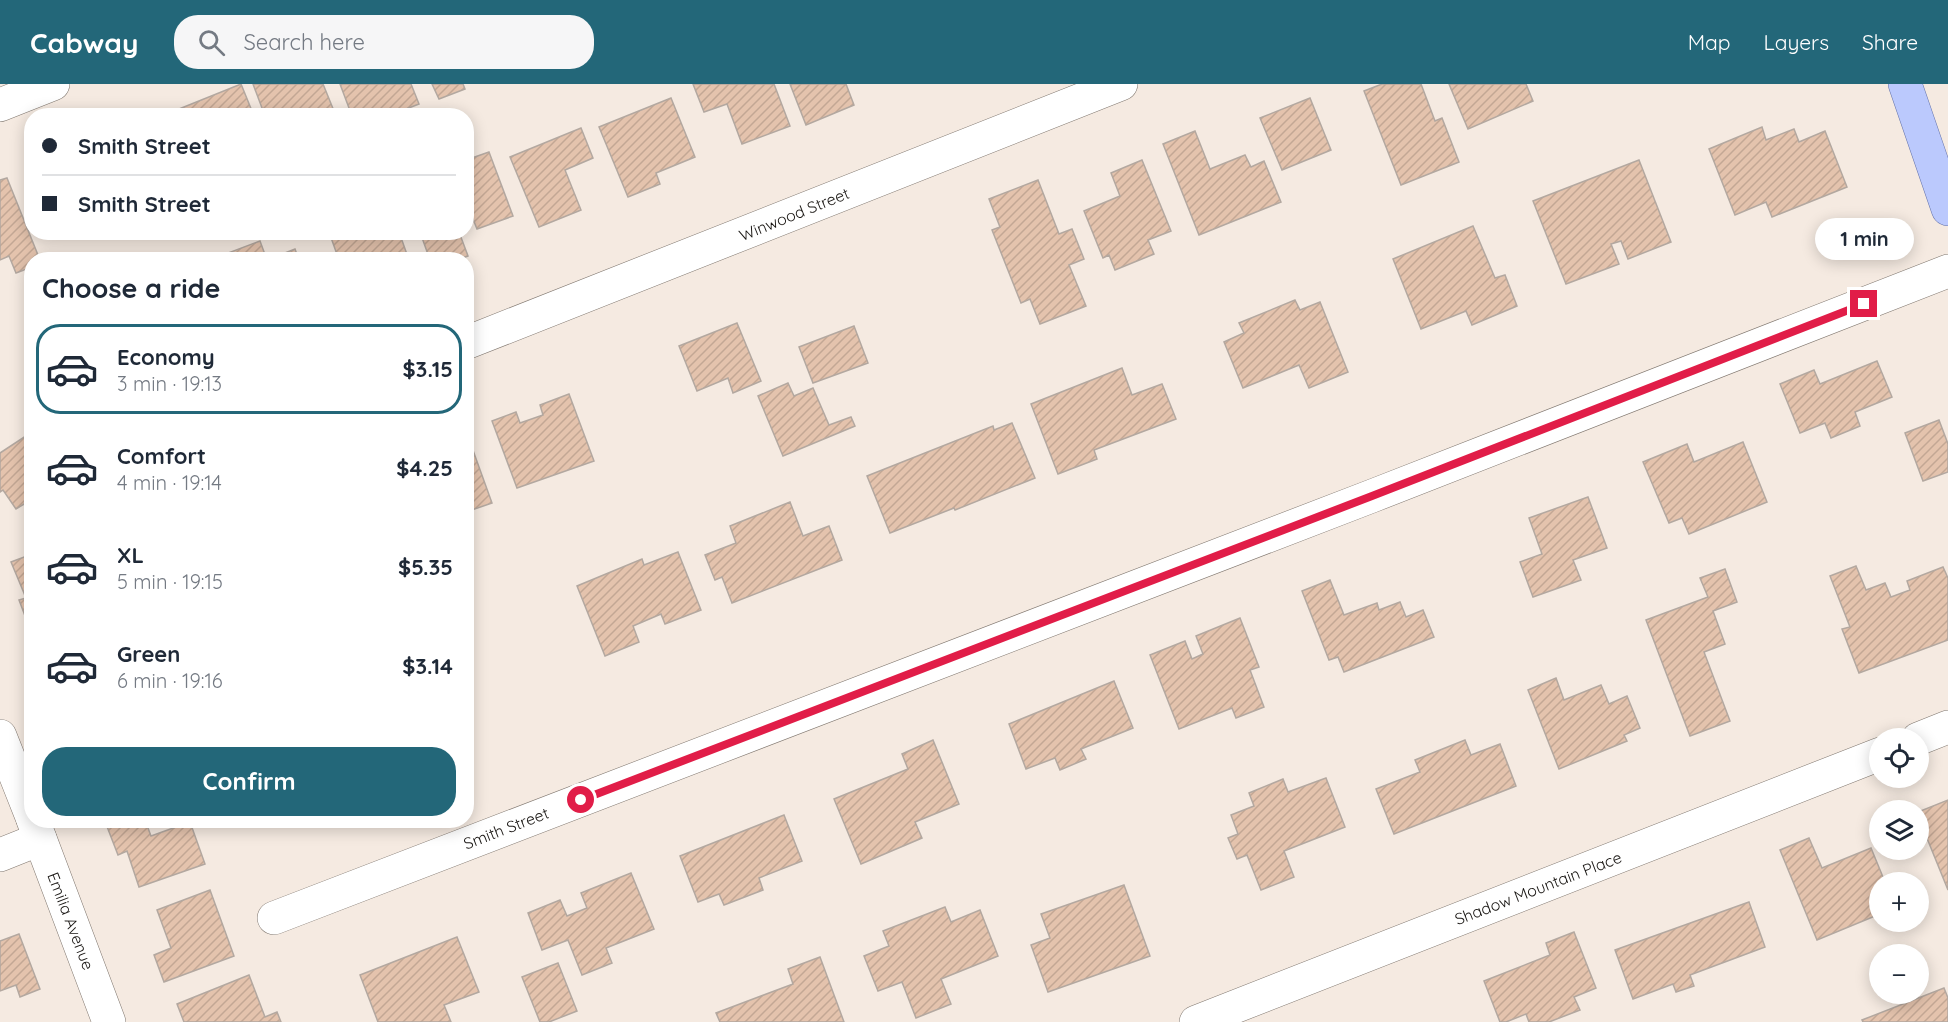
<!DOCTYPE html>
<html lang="en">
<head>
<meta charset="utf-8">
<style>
  :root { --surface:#fff; --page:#f6f6f7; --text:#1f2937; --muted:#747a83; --line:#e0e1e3; --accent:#236779 }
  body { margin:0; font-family:Quicksand,sans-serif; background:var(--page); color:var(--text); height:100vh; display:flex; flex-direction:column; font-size:22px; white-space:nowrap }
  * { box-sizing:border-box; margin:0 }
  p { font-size:20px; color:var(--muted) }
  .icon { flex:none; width:33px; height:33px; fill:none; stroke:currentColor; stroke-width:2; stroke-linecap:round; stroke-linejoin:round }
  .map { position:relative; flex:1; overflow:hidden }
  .side { position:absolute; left:24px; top:168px; width:450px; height:576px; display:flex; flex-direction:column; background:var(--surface); border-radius:24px; box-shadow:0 3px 15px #0003 }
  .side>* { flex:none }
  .hud { position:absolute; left:24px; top:24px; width:450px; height:132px; border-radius:24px; box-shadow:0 3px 15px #0003; display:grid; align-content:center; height:132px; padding:0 18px; background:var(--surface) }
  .fabs { position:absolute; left:1869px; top:644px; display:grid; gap:12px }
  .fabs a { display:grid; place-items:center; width:60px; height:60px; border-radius:50%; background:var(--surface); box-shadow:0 3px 15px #0003; font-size:30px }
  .end { position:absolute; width:27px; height:27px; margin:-14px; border:8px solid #e11d48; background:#fff; box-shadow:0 0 0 3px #fff }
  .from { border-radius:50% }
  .bubble { position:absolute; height:42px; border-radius:21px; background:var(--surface); box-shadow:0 3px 15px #0003; font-size:20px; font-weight:800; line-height:42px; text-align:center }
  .hud b { display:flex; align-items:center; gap:21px; height:57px; font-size:22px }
  .hud b+b { border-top:2px solid var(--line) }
  .hud i { width:15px; height:15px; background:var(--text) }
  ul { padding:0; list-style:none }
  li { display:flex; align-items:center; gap:18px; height:90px; margin:0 12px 9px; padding:0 6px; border:3px solid transparent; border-radius:24px }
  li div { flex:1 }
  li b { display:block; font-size:22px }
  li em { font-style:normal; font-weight:800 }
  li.active { border-color:var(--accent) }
  li>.icon { width:54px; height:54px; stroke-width:1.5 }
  h2 { padding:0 18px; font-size:27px; line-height:72px }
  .cta { display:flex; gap:12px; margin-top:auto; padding:12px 18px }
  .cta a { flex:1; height:69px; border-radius:24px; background:var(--accent); color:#fff; font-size:24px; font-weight:800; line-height:69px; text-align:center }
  header { display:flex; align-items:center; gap:36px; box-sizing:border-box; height:84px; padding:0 30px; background:var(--accent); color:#fff }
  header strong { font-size:28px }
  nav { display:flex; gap:33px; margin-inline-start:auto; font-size:21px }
  .search { width:420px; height:54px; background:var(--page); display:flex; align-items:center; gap:15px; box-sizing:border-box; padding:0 21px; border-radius:24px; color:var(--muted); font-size:22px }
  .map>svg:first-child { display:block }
  .building { fill:url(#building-hatch); stroke:#b3a8a0; stroke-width:1.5 }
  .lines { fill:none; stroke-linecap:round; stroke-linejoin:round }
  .minor-casing { stroke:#817870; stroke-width:34 }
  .major-casing { stroke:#6473aa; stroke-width:34 }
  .minor { stroke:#fff; stroke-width:33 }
  .major { stroke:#bbc9fd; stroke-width:33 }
  .route { stroke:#e11d48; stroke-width:8 }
  .labels { text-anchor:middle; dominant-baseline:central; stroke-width:4.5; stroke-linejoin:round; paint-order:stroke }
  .street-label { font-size:16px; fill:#181512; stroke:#fff }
</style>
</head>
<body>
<header>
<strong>Cabway</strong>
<div class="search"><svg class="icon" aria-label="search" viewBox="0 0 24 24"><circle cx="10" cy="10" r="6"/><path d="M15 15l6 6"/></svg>Search here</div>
<nav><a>Map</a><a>Layers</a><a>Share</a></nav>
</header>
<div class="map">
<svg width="1948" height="938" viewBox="0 0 1948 938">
  <defs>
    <pattern id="building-hatch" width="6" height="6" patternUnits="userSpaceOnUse" patternTransform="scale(1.5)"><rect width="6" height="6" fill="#e4c3ad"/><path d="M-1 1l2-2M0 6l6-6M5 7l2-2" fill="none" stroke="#c3a794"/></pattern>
  </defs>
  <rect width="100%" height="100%" fill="#f5eae1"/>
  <g class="building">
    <path d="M 241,0 L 254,32 L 175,32 L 174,27 Z"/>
    <path d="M 253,0 L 323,0 L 336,32 L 265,32 Z"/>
    <path d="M 340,0 L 411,0 L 419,20 L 388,32 L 352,32 Z"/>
    <path d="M 432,0 L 463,0 L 465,5 L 439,15 Z"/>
    <path d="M 693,0 L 774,0 L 790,42 L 742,60 L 727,20 L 704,28 Z"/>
    <path d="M 790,0 L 846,0 L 854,21 L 806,41 Z"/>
    <path d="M 1382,0 L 1421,0 L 1435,37 L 1442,34 L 1459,78 L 1401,101 L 1364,7 Z"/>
    <path d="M 1449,0 L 1526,0 L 1533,17 L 1468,45 Z"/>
    <path d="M 671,14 L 695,73 L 656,89 L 660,100 L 628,113 L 599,43 Z"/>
    <path d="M 1310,14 L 1331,66 L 1282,86 L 1260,34 Z"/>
    <path d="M 1762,43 L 1766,56 L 1794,45 L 1799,58 L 1825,47 L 1847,103 L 1772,133 L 1766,118 L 1735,131 L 1709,65 Z"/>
    <path d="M 581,44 L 593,74 L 565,86 L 581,126 L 539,143 L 510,73 Z"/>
    <path d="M 1195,47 L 1210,85 L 1245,71 L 1251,83 L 1264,77 L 1281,118 L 1199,151 L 1163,60 Z"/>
    <path d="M 489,68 L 513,132 L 477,145 L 473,135 L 466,137 L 466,76 Z"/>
    <path d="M 1142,76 L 1171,147 L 1148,156 L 1154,170 L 1115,186 L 1109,171 L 1103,174 L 1084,127 L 1120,112 L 1111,89 Z"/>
    <path d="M 1639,76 L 1671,158 L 1628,175 L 1621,157 L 1611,160 L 1619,180 L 1566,200 L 1533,117 Z"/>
    <path d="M 7,94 L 40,176 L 32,176 L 32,183 L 16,189 L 9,172 L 0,176 L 0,96 Z"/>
    <path d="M 1038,96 L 1059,150 L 1072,145 L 1084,175 L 1069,181 L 1086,222 L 1040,240 L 1030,215 L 1021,219 L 992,146 L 1000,143 L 989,115 Z"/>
    <path d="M 1473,142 L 1495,194 L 1505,191 L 1517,222 L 1472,241 L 1466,227 L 1421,245 L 1393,175 Z"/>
    <path d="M 329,148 L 399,148 L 409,176 L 339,176 Z"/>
    <path d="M 420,148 L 459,148 L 468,172 L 457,176 L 430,176 Z"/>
    <path d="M 260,157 L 267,176 L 216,176 L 215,174 Z"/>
    <path d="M 295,165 L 299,176 L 267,176 Z"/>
    <path d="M 1295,216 L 1300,226 L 1320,218 L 1348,288 L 1309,304 L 1299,281 L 1243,304 L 1224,258 L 1244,249 L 1239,239 Z"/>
    <path d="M 737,239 L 761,297 L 733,309 L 728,294 L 697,307 L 679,262 Z"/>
    <path d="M 854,242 L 868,279 L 813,299 L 799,263 Z"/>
    <path d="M 1877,277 L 1892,313 L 1855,328 L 1860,342 L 1831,354 L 1825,339 L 1800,349 L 1780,300 L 1814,286 L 1820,300 Z"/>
    <path d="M 1122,284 L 1132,311 L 1162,300 L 1176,335 L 1094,366 L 1097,375 L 1058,390 L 1031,320 Z"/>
    <path d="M 788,299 L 794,312 L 813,304 L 829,341 L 851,333 L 855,342 L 783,372 L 758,312 Z"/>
    <path d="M 569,310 L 594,377 L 517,404 L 492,337 L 516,328 L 520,339 L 543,331 L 540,321 Z"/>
    <path d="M 1939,336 L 1948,360 L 1948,388 L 1923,397 L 1905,349 Z"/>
    <path d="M 1012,339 L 1035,394 L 955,426 L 954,424 L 890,449 L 867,392 L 993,342 L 994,346 Z"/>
    <path d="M 32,348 L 32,432 L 24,420 L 16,425 L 3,406 L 0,408 L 0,369 Z"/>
    <path d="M 470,358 L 492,419 L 466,428 L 466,359 Z"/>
    <path d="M 1743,358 L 1767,418 L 1689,450 L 1682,434 L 1669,439 L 1643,378 L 1687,360 L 1694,378 Z"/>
    <path d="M 1588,413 L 1607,464 L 1573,476 L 1581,496 L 1533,513 L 1520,478 L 1542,470 L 1529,434 Z"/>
    <path d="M 790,418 L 803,452 L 829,442 L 842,476 L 732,519 L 722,493 L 715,496 L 705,471 L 736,459 L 730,442 Z"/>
    <path d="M 678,468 L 701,526 L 665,540 L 661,530 L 633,542 L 639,558 L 605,572 L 577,502 L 642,475 L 644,481 Z"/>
    <path d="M 32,470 L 32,544 L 30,545 L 19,516 L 26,514 L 11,478 Z"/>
    <path d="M 1856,482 L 1866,506 L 1885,499 L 1891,513 L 1910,506 L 1907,497 L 1943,483 L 1948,494 L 1948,556 L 1859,589 L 1842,545 L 1850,543 L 1830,492 Z"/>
    <path d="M 1725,485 L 1737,518 L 1713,527 L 1725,560 L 1704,568 L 1730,637 L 1690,652 L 1646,536 L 1708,513 L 1700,494 Z"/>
    <path d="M 1330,496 L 1344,531 L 1377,519 L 1379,526 L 1400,518 L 1406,533 L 1423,526 L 1434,553 L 1344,588 L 1338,573 L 1329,576 L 1302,507 Z"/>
    <path d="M 1240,534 L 1259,583 L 1250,586 L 1264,623 L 1236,634 L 1232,624 L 1179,645 L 1150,571 L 1185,557 L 1192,575 L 1203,570 L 1196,552 Z"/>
    <path d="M 1556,594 L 1564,616 L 1601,601 L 1609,620 L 1627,612 L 1640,644 L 1624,651 L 1627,657 L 1559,685 L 1528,606 Z"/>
    <path d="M 1114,597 L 1133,644 L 1081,665 L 1086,675 L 1060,686 L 1055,674 L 1026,685 L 1009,640 Z"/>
    <path d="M 933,656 L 959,720 L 915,738 L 922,754 L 861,780 L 834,715 L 908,685 L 902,670 Z"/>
    <path d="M 1465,656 L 1471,671 L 1500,660 L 1516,702 L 1394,750 L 1376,705 L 1420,688 L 1415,676 Z"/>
    <path d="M 1326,694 L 1345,743 L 1284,767 L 1294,793 L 1261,806 L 1247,771 L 1237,775 L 1228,754 L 1238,750 L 1231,731 L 1254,722 L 1249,709 L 1283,695 L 1288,708 Z"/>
    <path d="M 1948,716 L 1948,806 L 1918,732 L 1918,728 Z"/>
    <path d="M 784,731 L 802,777 L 759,794 L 763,806 L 724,821 L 719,810 L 698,818 L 680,772 Z"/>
    <path d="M 117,736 L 145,736 L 151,752 L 190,738 L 205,780 L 139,803 L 127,767 L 118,771 L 106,740 Z"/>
    <path d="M 1809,754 L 1822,784 L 1871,764 L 1885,798 L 1880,798 L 1880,830 L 1817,856 L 1780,766 Z"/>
    <path d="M 631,789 L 654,845 L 606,864 L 612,879 L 582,891 L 568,856 L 542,866 L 528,829 L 560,816 L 567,832 L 587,824 L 581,809 Z"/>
    <path d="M 1124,801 L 1150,872 L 1048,908 L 1031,861 L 1050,854 L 1041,830 Z"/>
    <path d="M 210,806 L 234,872 L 164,898 L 154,871 L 171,864 L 157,826 Z"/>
    <path d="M 1749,818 L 1765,863 L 1690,891 L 1694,902 L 1676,908 L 1673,900 L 1633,915 L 1615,866 Z"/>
    <path d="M 945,823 L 951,838 L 980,826 L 998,872 L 941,895 L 951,920 L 916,934 L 902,898 L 878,907 L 864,872 L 889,862 L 883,847 Z"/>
    <path d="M 1574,848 L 1596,904 L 1574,913 L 1580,926 L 1549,938 L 1529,938 L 1526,930 L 1506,938 L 1500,938 L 1484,897 L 1550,871 L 1546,859 Z"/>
    <path d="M 19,850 L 40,905 L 20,913 L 16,901 L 0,907 L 0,857 Z"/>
    <path d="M 457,853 L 479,908 L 444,921 L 451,938 L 378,938 L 360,891 Z"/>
    <path d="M 820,873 L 844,938 L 720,938 L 716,929 L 793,900 L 788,885 Z"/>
    <path d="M 558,879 L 577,927 L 549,938 L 540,938 L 522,893 Z"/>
    <path d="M 249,891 L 265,933 L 277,928 L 281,938 L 184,938 L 177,920 Z"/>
    <path d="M 1944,904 L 1948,914 L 1948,938 L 1863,938 L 1862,936 Z"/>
  </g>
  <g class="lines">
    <g class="minor-casing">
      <g id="minor">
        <path d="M 0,21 L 53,0"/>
        <path d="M 466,259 L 1121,0"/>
        <path d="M 0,652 L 32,733"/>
        <path d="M 1918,655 L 1948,643"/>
        <path d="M 33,736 L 109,938"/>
        <path d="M 0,771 L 40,755"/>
        <path d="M 274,834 L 1372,412 L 1948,187"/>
        <path d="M 1196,938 L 1880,670"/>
      </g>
    </g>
    <g class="major-casing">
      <path id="major" d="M 1905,0 L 1948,125"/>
    </g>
    <use href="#minor" class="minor"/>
    <use href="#major" class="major"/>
  </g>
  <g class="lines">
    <path class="route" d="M 581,716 L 1372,412 L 1864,220"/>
  </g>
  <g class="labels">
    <g class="street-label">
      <text transform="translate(794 130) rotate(-22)">Winwood Street</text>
      <text transform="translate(506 744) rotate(-21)">Smith Street</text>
      <text transform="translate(1538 804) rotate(-21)">Shadow Mountain Place</text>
      <text transform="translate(71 837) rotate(69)">Emilia Avenue</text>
    </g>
  </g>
</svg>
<div class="fabs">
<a><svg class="icon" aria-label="locate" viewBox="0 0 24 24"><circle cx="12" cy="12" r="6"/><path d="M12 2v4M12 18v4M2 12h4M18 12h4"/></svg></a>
<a><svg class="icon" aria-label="layers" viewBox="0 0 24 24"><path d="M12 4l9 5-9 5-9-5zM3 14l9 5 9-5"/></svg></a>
<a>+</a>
<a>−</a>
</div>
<i class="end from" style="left:581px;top:716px"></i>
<i class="end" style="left:1864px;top:220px"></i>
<div class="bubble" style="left:1815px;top:134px;width:99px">1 min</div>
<div class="hud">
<b><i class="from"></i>Smith Street</b>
<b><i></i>Smith Street</b>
</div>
<section class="side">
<h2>Choose a ride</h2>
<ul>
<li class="active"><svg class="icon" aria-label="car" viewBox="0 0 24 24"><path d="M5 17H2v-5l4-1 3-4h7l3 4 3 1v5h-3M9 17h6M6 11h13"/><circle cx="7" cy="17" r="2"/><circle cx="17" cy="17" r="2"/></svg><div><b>Economy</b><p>3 min · 19:13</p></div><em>$3.15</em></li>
<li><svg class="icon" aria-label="car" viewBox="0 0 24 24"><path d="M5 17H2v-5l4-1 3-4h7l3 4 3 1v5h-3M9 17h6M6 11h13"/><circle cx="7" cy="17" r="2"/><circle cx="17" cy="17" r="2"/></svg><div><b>Comfort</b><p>4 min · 19:14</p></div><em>$4.25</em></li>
<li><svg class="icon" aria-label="car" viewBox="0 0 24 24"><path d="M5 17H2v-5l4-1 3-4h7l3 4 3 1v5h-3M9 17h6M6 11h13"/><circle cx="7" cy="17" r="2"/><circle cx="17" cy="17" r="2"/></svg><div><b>XL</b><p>5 min · 19:15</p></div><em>$5.35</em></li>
<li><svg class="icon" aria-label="car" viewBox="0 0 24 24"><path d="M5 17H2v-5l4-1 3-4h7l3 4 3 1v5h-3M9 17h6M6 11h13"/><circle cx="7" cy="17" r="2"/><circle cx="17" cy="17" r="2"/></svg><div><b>Green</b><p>6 min · 19:16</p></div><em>$3.14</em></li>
</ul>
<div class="cta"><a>Confirm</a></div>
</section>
</div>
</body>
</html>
